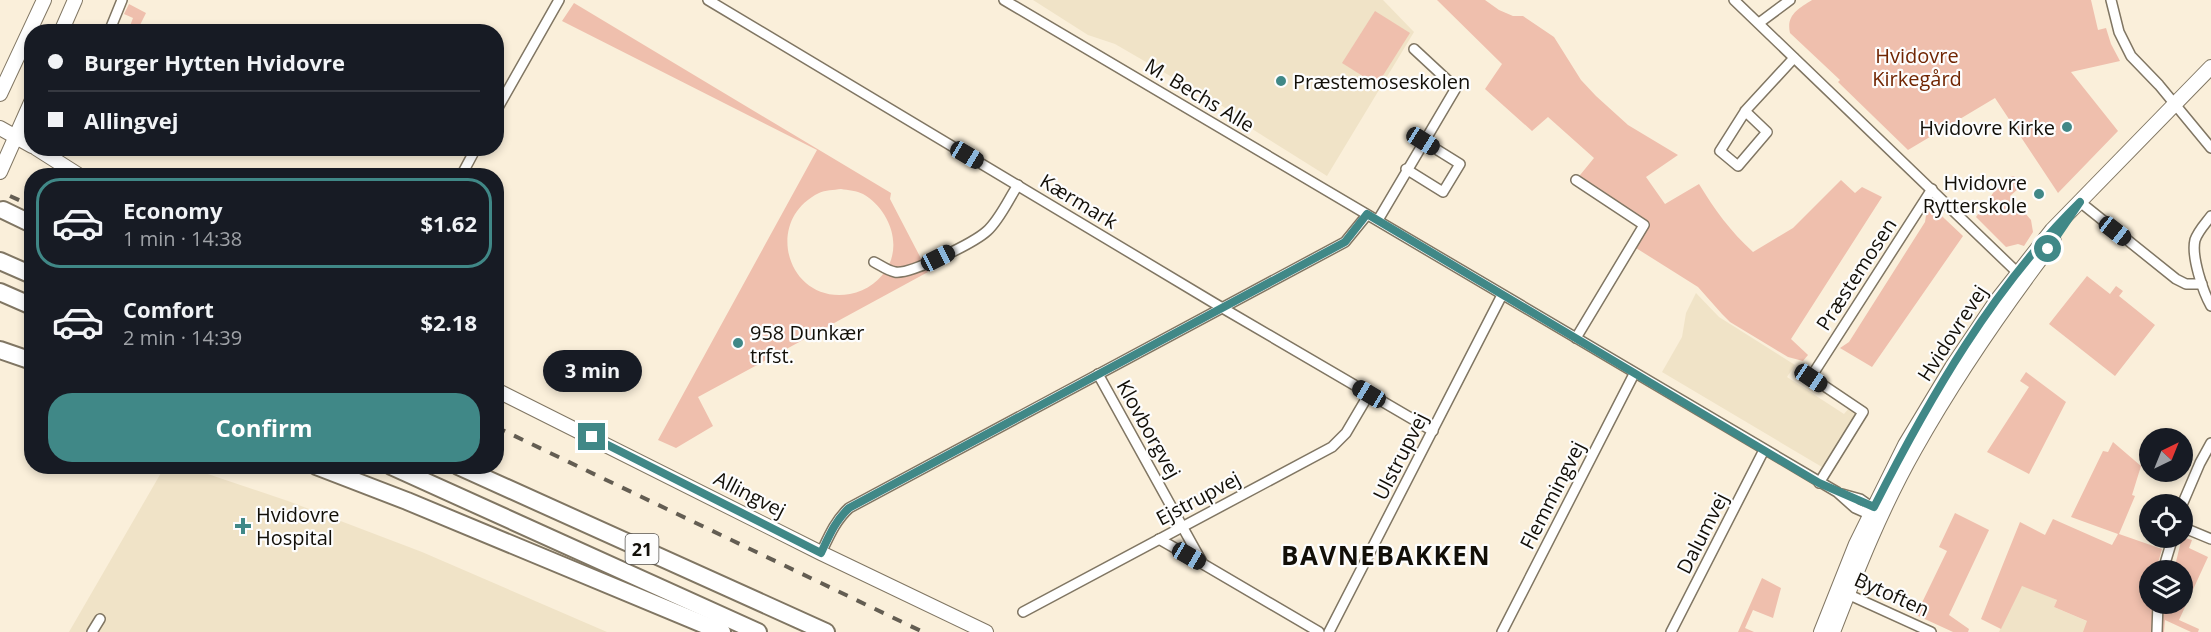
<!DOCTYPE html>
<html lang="en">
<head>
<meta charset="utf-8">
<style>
  :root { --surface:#171b24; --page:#242831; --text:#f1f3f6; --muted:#9ea1a6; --line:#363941; --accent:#408887 }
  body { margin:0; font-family:"Open Sans",sans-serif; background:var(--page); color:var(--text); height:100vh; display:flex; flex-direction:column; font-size:22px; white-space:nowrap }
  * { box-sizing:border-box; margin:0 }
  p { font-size:20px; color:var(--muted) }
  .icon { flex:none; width:33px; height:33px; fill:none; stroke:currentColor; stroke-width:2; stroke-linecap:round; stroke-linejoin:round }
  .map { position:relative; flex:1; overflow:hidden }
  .drawer { position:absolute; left:24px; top:168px; width:480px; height:306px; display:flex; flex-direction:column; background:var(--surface); border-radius:24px; box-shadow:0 3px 9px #0003 }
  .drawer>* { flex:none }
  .guide { position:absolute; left:24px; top:24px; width:480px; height:132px; border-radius:24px; box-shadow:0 3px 9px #0003; display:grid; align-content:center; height:132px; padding:0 24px; background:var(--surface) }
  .needle { width:39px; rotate:43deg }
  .buttons { position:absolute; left:2139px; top:428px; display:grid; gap:12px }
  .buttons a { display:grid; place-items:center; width:54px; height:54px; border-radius:50%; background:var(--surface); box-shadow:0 3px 9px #0003; font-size:30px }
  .end { position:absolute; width:27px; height:27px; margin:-14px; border:8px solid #408887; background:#fff; box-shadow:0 0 0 3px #fff }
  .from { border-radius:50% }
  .bubble { position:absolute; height:42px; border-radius:21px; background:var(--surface); box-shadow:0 3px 9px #0003; font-size:20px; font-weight:700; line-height:42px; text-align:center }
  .car { position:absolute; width:18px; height:36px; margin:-18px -9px; border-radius:8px; box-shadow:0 0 4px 2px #0007; background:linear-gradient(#222 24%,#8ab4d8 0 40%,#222 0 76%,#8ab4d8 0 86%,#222 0) }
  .guide b { display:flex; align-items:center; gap:21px; height:57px; font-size:22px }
  .guide b+b { border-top:2px solid var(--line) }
  .guide i { width:15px; height:15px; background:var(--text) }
  ul { padding:10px 0 0; list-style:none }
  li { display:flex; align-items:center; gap:18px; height:90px; margin:0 12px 9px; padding:0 12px; border:3px solid transparent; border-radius:24px }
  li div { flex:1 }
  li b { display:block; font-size:22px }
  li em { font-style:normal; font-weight:700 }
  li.current { border-color:var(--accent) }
  li>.icon { width:54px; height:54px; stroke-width:1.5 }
  .cta { display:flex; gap:12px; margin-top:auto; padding:12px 24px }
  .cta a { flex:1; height:69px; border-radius:24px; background:var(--accent); color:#fff; font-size:24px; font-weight:700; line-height:69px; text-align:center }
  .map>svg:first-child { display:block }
  .built { fill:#f0e3c7 }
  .green { fill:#efbfad; fill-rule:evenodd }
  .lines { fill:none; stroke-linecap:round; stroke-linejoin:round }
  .street-casing { stroke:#807663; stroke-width:12 }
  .secondary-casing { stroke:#807663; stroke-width:16 }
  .highway-casing { stroke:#807663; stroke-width:20 }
  .street { stroke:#fff; stroke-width:9 }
  .secondary { stroke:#fff; stroke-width:14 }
  .highway { stroke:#fff; stroke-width:16 }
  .rail { stroke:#635d52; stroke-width:4; stroke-dasharray:10 10; stroke-linecap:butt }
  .route { stroke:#408887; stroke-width:8 }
  .poi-dot { fill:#408887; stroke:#fdfdfd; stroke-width:2 }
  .labels { text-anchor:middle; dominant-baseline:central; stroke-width:4.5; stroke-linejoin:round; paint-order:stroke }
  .shield { fill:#fdfdfd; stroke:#585652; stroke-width:1.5 }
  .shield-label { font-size:18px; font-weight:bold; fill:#120f08 }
  .park-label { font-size:20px; fill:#712603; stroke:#fdfdfd }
  .poi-label { font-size:20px; fill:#120f08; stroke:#fdfdfd; text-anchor:start }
  .street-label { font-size:20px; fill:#120f08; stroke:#fdfdfd }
  .district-label { font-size:26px; font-weight:bold; letter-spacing:1.5px; fill:#120f08; stroke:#fdfdfd }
</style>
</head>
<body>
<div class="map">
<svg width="2211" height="632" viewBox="0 0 2211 632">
  <rect width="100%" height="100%" fill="#faefda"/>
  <g class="built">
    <path d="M 1033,0 L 1383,0 L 1414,32 L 1327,176 L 1249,127 L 1241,117 L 1115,44 L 1088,35 Z"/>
    <path d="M 1696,293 L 1719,317 L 1795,365 L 1787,377 L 1844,414 L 1849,408 L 1857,412 L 1822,467 L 1662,372 L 1682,337 L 1686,313 Z"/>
    <path d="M 165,466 L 187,467 L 288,501 L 422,552 L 607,632 L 69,632 Z"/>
    <path d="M 2022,585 L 2057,600 L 2054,607 L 2112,632 L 1999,632 Z"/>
  </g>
  <g class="green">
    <path d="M 1437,0 L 1485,0 L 1499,10 L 1513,16 L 1523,16 L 1554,37 L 1581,80 L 1596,96 L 1628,125 L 1678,155 L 1646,177 L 1665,204 L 1699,184 C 1715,210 1730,231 1753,252 L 1793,228 L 1841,180 L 1855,193 L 1862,187 L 1882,197 L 1791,339 L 1808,355 L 1803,361 L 1788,357 L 1730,322 L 1722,314 L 1698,287 L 1636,248 L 1648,225 L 1576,180 L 1594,158 L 1548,117 L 1532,131 L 1485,89 L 1502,64 Z"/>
    <path d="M 1812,0 L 2091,0 L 2098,30 L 2106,28 L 2111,44 L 2120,61 L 2071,72 L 2118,131 L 2058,193 L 1995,98 L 1908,150 L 1838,82 L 1840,80 L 1790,33 C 1786,15 1798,9 1812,0 Z"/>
    <path d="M 574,3 L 891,193 L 890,199 L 928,272 L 698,397 L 713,426 L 676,448 L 658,440 L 817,150 L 562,21 ZM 841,189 C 848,190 857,191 863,194 C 887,208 901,239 889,265 C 881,280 867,291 850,294 C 788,305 762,221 819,193 C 825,190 834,190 841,189 Z"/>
    <path d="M 129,4 L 146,13 L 137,31 L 128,31 L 133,18 L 124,14 Z"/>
    <path d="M 1375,11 L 1410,33 L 1377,85 L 1342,63 Z"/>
    <path d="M 2014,176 L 2018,180 L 2014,185 L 2018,189 L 2010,196 L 2031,220 L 2033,232 L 2024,246 L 2018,244 L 2006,247 L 1976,217 L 2003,179 Z"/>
    <path d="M 1928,203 L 1963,236 L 1872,367 L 1840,348 L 1849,342 L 1925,222 Z"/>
    <path d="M 2087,276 L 2110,294 L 2116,286 L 2123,291 L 2119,296 L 2155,325 L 2115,376 L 2049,324 Z"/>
    <path d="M 2026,372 L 2066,402 L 2029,474 L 1987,452 L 2029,387 L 2020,381 Z"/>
    <path d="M 2113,442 L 2141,466 L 2132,495 L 2135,496 L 2119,534 L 2162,549 L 2156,570 L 2150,570 L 2150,603 L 2182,603 L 2182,570 L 2174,570 L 2182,537 L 2192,540 L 2189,548 L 2208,557 L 2179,620 L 2199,629 L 2198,632 L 2191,632 L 2165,620 L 2164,632 L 2083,632 L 2087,621 L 2054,607 L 2057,600 L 2022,586 L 2001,629 L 1981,619 L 2020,522 L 2045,535 L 2053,519 L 2112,545 L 2118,534 L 2071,517 L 2103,451 L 2108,452 Z"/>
    <path d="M 1955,513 L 1989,530 L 1949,615 L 1969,629 L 1968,632 L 1953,632 L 1916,615 L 1947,551 L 1939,547 Z"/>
    <path d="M 1762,578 L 1781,588 L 1773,618 L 1753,610 L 1745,628 L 1754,632 L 1738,632 Z"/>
  </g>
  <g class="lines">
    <g class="street-casing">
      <g id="street">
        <path d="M 708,0 L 1214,303 L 1433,431"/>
        <path d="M 1004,0 L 1837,492 L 1855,508 L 1873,516"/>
        <path d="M 1734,0 L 2022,277"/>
        <path d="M 2111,0 L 2119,32 L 2131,56 L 2159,85 L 2211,148"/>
        <path d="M 1759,23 L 1790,0"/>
        <path d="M 109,32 L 122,0"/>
        <path d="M 496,111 L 559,0"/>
        <path d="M 1745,111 L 1767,132 L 1738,166 L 1720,151 L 1746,110 L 1794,58"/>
        <path d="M 1406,169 L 1443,192 L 1460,164 L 1423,141"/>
        <path d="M 461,176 L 476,148"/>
        <path d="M 1576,180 L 1644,225 L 1576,338"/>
        <path d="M 2080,202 L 2176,279 L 2186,284 L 2202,284"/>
        <path d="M 2211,216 C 2205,224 2198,231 2195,240 C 2191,256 2203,292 2211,306"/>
        <path d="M 1378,220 L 1456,88 L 1414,49"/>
        <path d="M 874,262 C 880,265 888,271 895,272 C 910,275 975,242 987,231 C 1000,219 1008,200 1018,185"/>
        <path d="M 1098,374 L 1203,564 L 1319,632"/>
        <path d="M 1819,483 L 1863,412 L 1811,377 L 1932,189"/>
        <path d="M 1842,494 L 1860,499 L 1877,511"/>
        <path d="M 2182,505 L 2200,463 L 2211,443"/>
        <path d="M 2182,527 L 2211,539"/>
        <path d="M 1159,539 L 1201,563"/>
        <path d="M 821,553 C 829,536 835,521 849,508 L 1345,242 L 1367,215"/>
        <path d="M 2163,570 L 2173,537"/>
        <path d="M 1843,592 L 1931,632"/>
        <path d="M 1023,612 L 1332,447 L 1346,433 L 1369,394"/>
        <path d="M 92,632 L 100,619"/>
        <path d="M 1329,632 L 1502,295"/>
        <path d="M 1502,632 L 1634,374"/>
        <path d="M 1671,632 L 1764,450"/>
        <path d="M 2157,632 L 2158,603"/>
      </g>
    </g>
    <g class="secondary-casing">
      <g id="secondary">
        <path d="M 61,32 L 75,0"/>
        <path d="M 0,94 L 44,0"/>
        <path d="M 0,128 L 32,146"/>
        <path d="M 36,148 L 80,176"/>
        <path d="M 0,172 L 32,100"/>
        <path d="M 496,390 L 821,553 L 986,632"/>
        <path d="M 1821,632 L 1856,544 L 1905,445 L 1952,367 L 1997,300 L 2052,230 L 2211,67"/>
        <path d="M 1833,632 C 1857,570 1882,507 1915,449 C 1956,376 2003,308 2054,241"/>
      </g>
    </g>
    <g class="highway-casing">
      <g id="highway">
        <path d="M 3,210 L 32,224"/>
        <path d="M 0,261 L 32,275"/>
        <path d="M 0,292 L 32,306"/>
        <path d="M 0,350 L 32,361"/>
        <path d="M 316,466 L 407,501 L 722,632"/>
        <path d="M 391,466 L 758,632"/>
        <path d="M 458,466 L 826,632"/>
      </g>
    </g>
    <use href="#street" class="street"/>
    <use href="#secondary" class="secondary"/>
    <use href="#highway" class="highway"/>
    <g class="rail">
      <path d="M 10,196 L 32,206"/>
      <path d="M 496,427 L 923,632"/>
    </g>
  </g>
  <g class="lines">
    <path class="route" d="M 592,437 L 821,553 C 829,536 835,521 849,508 L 1345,242 L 1367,214 L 1819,483 L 1874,507 C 1929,399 1993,287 2080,202 L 2048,249"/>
  </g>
  <g class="poi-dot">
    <circle cx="1281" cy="81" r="6"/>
    <circle cx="2067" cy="127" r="6"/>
    <circle cx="2039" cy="194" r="6"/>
    <circle cx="738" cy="343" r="6"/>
    <path d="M240 517h6v6h6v6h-6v6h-6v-6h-6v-6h6z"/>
  </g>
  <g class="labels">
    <rect class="shield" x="625.5" y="534" width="33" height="30" rx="4.5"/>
    <g class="shield-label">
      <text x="642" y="549">21</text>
    </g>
    <g class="park-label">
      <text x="1917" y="55">Hvidovre<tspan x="1917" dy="23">Kirkegård</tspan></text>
    </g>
    <g class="poi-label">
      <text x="1293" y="81">Præstemoseskolen</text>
      <text x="2055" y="127" text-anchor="end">Hvidovre Kirke</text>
      <text x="2027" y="182" text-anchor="end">Hvidovre<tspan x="2027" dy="23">Rytterskole</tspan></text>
      <text x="750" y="332">958 Dunkær<tspan x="750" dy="23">trfst.</tspan></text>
      <text x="256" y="514">Hvidovre<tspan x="256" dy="23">Hospital</tspan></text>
    </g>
    <g class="street-label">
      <text transform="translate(1200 95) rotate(31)">M. Bechs Alle</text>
      <text transform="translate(1079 201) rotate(31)">Kærmark</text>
      <text transform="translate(1856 274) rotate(-57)">Præstemosen</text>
      <text transform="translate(1952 333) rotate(-57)">Hvidovrevej</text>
      <text transform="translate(1149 429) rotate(61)">Klovborgvej</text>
      <text transform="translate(1400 456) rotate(-63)">Ulstrupvej</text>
      <text transform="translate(750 494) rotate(27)">Allingvej</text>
      <text transform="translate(1552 495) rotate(-63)">Flemmingvej</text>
      <text transform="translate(1198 498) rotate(-28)">Ejstrupvej</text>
      <text transform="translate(1702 533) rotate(-63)">Dalumvej</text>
      <text transform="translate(1892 594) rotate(24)">Bytoften</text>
    </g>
    <g class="district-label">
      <text x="1386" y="555">BAVNEBAKKEN</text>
    </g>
  </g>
</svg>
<div class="buttons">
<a><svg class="needle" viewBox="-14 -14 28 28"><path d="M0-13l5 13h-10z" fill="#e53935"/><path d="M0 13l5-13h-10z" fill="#9ea1a6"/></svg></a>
<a><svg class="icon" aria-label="locate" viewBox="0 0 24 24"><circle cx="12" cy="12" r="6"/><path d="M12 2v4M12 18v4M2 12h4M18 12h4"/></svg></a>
<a><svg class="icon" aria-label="layers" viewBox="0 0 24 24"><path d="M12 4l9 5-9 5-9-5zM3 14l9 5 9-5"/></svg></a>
</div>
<i class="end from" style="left:2048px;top:249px"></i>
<i class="end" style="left:592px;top:437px"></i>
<div class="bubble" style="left:543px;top:350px;width:99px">3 min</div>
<i class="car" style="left:1423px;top:141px;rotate:122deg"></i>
<i class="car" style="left:967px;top:155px;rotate:121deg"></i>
<i class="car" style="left:2115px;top:231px;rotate:128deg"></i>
<i class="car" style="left:938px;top:258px;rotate:63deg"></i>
<i class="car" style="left:1811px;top:378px;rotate:124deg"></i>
<i class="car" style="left:1369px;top:394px;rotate:301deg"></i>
<i class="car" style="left:1189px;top:556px;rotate:120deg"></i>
<div class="guide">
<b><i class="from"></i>Burger Hytten Hvidovre</b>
<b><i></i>Allingvej</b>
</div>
<section class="drawer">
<ul>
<li class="current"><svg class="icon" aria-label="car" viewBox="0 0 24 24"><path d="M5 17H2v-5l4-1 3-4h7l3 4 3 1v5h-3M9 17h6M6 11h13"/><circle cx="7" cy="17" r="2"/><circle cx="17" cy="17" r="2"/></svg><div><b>Economy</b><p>1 min · 14:38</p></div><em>$1.62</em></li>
<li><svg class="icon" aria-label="car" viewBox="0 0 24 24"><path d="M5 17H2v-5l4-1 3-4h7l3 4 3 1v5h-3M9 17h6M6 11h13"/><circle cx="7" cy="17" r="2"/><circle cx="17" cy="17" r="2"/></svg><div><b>Comfort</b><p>2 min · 14:39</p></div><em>$2.18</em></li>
</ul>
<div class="cta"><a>Confirm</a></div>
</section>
</div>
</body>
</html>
